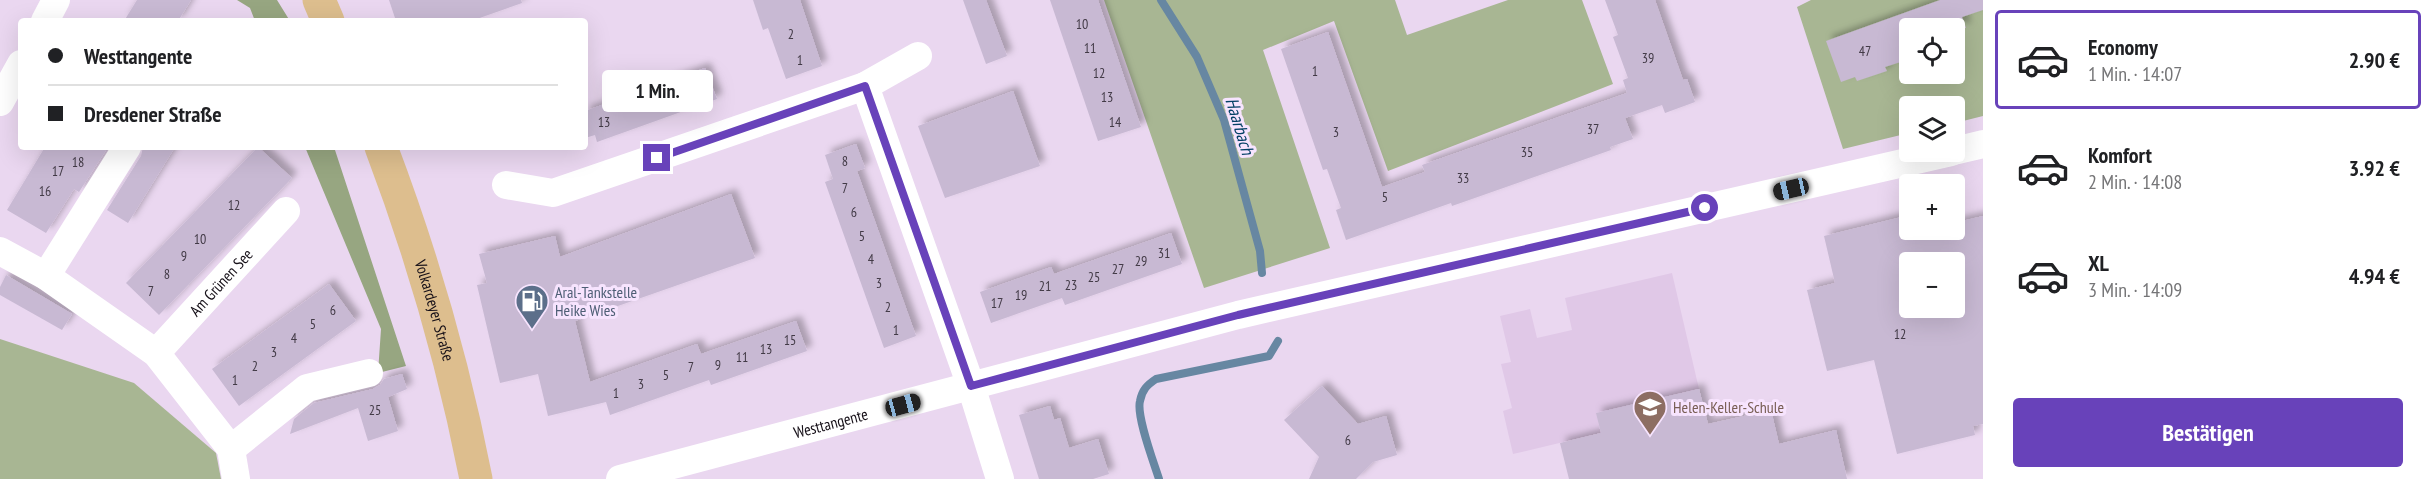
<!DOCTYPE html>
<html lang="de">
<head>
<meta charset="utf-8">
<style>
  :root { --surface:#fff; --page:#f2f2f2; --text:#202124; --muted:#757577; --line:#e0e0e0; --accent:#6842ba }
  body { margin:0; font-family:"PT Sans Narrow",sans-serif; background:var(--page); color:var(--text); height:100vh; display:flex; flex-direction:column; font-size:22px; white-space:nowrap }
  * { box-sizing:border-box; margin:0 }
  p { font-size:20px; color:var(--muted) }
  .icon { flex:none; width:33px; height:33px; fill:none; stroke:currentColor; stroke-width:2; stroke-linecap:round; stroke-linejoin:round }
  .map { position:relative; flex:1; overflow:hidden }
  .panel { display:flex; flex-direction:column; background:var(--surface); width:450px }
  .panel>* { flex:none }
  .guide { position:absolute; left:18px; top:18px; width:570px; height:132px; border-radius:6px; box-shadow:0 6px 24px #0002; display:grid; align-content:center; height:132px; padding:0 30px; background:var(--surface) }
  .controls { position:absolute; left:1899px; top:18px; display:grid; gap:12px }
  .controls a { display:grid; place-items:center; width:66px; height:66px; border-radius:6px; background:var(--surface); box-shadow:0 6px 24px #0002; font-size:30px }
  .end { position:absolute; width:27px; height:27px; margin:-14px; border:8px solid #6842ba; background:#fff; box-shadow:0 0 0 3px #fff }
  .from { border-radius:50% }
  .bubble { position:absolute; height:42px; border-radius:6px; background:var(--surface); box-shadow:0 6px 24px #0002; font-size:20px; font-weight:600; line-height:42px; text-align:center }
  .car { position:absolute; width:18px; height:36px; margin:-18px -9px; border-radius:8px; box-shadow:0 0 4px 2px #0007; background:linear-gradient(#222 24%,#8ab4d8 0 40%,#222 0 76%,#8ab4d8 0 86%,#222 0) }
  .guide b { display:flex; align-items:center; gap:21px; height:57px; font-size:22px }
  .guide b+b { border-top:2px solid var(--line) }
  .guide i { width:15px; height:15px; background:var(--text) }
  ul { padding:10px 0 0; list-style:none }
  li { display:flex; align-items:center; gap:18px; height:99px; margin:0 12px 9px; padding:0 18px; border:3px solid transparent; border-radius:6px }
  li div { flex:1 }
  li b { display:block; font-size:22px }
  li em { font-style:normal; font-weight:600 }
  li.active { border-color:var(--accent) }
  li>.icon { width:54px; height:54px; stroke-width:1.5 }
  .button { display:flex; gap:12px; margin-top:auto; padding:12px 30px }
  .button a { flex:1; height:69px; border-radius:6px; background:var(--accent); color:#fff; font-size:24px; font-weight:600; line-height:69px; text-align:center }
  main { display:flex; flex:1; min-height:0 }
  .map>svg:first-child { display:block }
  .built { fill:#e0c8e7 }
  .green { fill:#a8b693; fill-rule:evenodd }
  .forest { fill:#97a681 }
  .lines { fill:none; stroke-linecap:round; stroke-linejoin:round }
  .stream { stroke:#6787a2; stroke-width:8 }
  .building { fill:#c8b9d3; fill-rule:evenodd; filter:url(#shadow) }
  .minor { stroke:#fff; stroke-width:28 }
  .major { stroke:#ddbe8e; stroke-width:33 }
  .route { stroke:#6842ba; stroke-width:8 }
  .labels { text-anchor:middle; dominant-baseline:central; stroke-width:6; stroke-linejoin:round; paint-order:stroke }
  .number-label { font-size:14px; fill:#423a46 }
  .street-label { font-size:16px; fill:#150f17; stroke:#f7e4fe }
  .service-label { font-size:16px; fill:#4e5e75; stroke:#f7e4fe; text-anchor:start }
  .education-label { font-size:16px; fill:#785e54; stroke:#f7e4fe; text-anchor:start }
  .water-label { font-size:18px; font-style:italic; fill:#034065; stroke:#f7e4fe }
</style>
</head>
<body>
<main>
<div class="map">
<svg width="1983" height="479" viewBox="0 0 1983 479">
  <defs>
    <filter id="shadow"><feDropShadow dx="5.5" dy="-5.5" stdDeviation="3" flood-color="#0004"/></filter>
  </defs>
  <rect width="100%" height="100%" fill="#ead7f0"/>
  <path class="built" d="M 1672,273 L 1699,389 L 1597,413 L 1601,433 L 1513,454 L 1503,411 L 1512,408 L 1501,364 L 1511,362 L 1500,316 L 1530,309 L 1537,338 L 1572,330 L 1565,298 Z"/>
  <g class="green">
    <path d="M 1104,0 L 1395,0 L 1407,35 L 1508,0 L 1582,0 L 1613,84 L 1388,171 L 1334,21 L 1263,50 L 1330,248 L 1204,288 Z"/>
    <path d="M 1811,0 L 1983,0 L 1983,116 L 1955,123 L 1954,106 L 1910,106 L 1909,133 L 1843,149 L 1797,7 ZM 1910,28 L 1954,28 L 1954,74 L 1910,74 Z"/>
    <path d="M 0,339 L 134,383 L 216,453 L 221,479 L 0,479 Z"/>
  </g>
  <g class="forest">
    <path d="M 237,0 L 277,0 L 290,21 L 255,21 L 250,8 Z"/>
    <path d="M 305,147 L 334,147 L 406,366 L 378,373 L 381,329 Z"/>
  </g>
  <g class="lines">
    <g class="stream">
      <path d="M 1161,0 L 1197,57 L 1224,120 L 1260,251 L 1262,273"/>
      <path d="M 1159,479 C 1154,463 1136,416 1140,401 C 1142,390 1147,385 1156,379 L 1269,356 L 1278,341"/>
    </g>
  </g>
  <g class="building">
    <path d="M 137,0 L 191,0 L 178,21 L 124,21 Z"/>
    <path d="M 389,0 L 521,0 L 522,3 L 471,21 L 396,21 Z"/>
    <path d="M 753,0 L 800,0 L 822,66 L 786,79 L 768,28 L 763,30 Z"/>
    <path d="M 963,0 L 986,0 L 1007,56 L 986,64 Z"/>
    <path d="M 1050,0 L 1098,0 L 1141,127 L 1098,141 Z"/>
    <path d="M 1605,0 L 1655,0 L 1683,80 L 1687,79 L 1695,102 L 1665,113 L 1662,105 L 1625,118 L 1633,139 L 1610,147 L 1611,150 L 1452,206 L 1451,203 L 1346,240 L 1336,210 L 1341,208 L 1327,169 L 1323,170 L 1281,49 L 1328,32 L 1382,187 L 1425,172 L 1422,165 L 1627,93 L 1623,80 L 1628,78 L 1613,37 L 1618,35 Z"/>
    <path d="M 1940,0 L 1983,0 L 1983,10 L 1962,17 L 1966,28 L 1910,28 L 1910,59 L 1885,67 L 1887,71 L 1857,81 L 1855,77 L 1841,82 L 1826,41 Z"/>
    <path d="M 705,68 L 717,99 L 597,142 L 595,135 L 585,138 L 585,111 Z"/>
    <path d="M 1013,91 L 1040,166 L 945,198 L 918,126 Z"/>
    <path d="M 856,144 L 865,168 L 857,171 L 916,336 L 884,348 L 825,182 L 833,179 L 825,155 Z"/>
    <path d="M 45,147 L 108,147 L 79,192 L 74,189 L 46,233 L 7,210 Z"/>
    <path d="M 143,147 L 175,147 L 128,223 L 107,210 L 141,156 Z"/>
    <path d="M 258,147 L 292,178 L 159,315 L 126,283 Z"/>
    <path d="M 731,194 L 755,258 L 575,321 L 590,382 L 697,344 L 701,354 L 796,321 L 807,351 L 711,385 L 709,380 L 610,415 L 606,402 L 548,416 L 538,374 L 500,383 L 477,285 L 487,283 L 479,254 L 555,236 L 560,257 Z"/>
    <path d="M 1910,215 L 1910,230 L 1954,230 L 1954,223 L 1983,216 L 1983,424 L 1973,426 L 1975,435 L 1897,454 L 1874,360 L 1827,371 L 1807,290 L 1835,283 L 1824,236 ZM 1910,262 L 1954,262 L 1954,308 L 1910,308 Z"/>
    <path d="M 1171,233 L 1182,264 L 1065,305 L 1062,298 L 991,323 L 980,292 L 1051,267 L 1054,274 Z"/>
    <path d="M 6,275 L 72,314 L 62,330 L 0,295 L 0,287 Z"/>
    <path d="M 329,284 L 356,321 L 239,406 L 212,369 Z"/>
    <path d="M 402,374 L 407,389 L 388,397 L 398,431 L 368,441 L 358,408 L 290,434 L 294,419 L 314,403 L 373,389 L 380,385 L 384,379 Z"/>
    <path d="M 1322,386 L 1358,424 L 1386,416 L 1397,455 L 1373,462 L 1356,479 L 1309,479 L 1319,457 L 1284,420 Z"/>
    <path d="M 1699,389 L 1708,424 L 1771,410 L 1779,444 L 1836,430 L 1847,479 L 1569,479 L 1560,443 L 1601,433 L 1596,413 Z"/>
    <path d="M 1050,406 L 1054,420 L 1060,418 L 1069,448 L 1098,439 L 1109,474 L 1093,479 L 1039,479 L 1019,415 Z"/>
  </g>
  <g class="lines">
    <g class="minor">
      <path d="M 45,21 L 56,0"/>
      <path d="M 865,86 L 918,56"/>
      <path d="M 0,102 L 21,64"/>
      <path d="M 1954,151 L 1983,144"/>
      <path d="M 506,185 L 553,193 L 865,86 L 971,386 L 1000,479"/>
      <path d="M 0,251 L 46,276 L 156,353 L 231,449 L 236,479"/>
      <path d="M 46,276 L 127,147"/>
      <path id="s1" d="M 156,353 L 286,211"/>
      <path d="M 231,449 L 307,388 L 369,373"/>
      <path id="s2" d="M 620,479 L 1238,315 L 1951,152"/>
    </g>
    <g class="major">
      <path d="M 319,0 L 328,21"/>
      <path id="s3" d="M 381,147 C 422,255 454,366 476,479"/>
    </g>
  </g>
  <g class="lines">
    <path class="route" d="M 657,158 L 865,86 L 971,386 L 1238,315 L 1705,208"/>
  </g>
  <defs>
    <g id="fuel-pin" transform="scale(1.725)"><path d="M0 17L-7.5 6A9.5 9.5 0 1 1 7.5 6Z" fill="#5c6f8a" stroke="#f7e4fe"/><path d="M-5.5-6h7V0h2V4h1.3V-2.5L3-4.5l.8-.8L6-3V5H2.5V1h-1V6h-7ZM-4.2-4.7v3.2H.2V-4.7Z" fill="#fff"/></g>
    <g id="school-pin" transform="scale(1.725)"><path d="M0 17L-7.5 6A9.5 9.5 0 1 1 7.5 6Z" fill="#8d6e63" stroke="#f7e4fe"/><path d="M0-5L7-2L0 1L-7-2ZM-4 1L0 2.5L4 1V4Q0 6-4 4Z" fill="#fff"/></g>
  </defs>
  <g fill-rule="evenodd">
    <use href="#fuel-pin" x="532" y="301"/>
    <use href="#school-pin" x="1650" y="407"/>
  </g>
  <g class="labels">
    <g class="number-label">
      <text x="1082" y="24">10</text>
      <text x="791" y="34">2</text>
      <text x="1090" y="48">11</text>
      <text x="1865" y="51">47</text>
      <text x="1648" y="58">39</text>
      <text x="800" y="60">1</text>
      <text x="1315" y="71">1</text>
      <text x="1099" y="73">12</text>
      <text x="1107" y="97">13</text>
      <text x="604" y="122">13</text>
      <text x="1115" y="122">14</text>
      <text x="1593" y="129">37</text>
      <text x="1336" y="132">3</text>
      <text x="1527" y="152">35</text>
      <text x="845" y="161">8</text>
      <text x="78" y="162">18</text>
      <text x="58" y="171">17</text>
      <text x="1463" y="178">33</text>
      <text x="845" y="188">7</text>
      <text x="45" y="191">16</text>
      <text x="1385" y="197">5</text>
      <text x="234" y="205">12</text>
      <text x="854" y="212">6</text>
      <text x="862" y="236">5</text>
      <text x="200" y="239">10</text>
      <text x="1164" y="253">31</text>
      <text x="184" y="256">9</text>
      <text x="871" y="259">4</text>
      <text x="1141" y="261">29</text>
      <text x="1118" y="269">27</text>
      <text x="167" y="274">8</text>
      <text x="1094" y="277">25</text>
      <text x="879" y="283">3</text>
      <text x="1071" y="285">23</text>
      <text x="1045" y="286">21</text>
      <text x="151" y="291">7</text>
      <text x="1021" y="295">19</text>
      <text x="997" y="303">17</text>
      <text x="888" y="307">2</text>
      <text x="333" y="310">6</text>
      <text x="313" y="324">5</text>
      <text x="896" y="330">1</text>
      <text x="1900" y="334">12</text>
      <text x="294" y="338">4</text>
      <text x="790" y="340">15</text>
      <text x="766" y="349">13</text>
      <text x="274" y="352">3</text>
      <text x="742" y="357">11</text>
      <text x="718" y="365">9</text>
      <text x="255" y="366">2</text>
      <text x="691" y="367">7</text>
      <text x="666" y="375">5</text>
      <text x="235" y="380">1</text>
      <text x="641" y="384">3</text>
      <text x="616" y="393">1</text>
      <text x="375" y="410">25</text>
      <text x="1348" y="440">6</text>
    </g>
    <g class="street-label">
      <text stroke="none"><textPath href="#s1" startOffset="96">Am Grünen See</textPath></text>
      <text stroke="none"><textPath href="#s3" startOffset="172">Volkardeyer Straße</textPath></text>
      <text stroke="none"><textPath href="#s2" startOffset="218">Westtangente</textPath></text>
    </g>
    <g class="service-label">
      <text x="555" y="292">Aral-Tankstelle<tspan x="555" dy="18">Heike Wies</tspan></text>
    </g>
    <g class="education-label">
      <text x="1673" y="407">Helen-Keller-Schule</text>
    </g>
    <g class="water-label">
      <text transform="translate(1240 126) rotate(73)">Haarbach</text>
    </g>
  </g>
</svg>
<div class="controls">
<a><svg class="icon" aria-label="locate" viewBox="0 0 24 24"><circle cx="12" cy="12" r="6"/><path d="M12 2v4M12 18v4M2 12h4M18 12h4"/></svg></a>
<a><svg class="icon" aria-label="layers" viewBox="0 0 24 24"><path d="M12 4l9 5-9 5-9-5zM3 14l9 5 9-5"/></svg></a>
<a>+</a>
<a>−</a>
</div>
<i class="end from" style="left:1705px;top:208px"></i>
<i class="end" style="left:657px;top:158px"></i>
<div class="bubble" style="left:602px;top:70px;width:111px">1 Min.</div>
<i class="car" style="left:1791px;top:189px;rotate:257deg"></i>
<i class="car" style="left:903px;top:405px;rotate:75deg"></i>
<div class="guide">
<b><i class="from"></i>Westtangente</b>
<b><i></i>Dresdener Straße</b>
</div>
</div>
<section class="panel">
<ul>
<li class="active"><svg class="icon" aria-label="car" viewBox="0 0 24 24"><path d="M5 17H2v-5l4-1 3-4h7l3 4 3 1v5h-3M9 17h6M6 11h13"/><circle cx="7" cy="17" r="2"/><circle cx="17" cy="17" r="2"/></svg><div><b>Economy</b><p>1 Min. · 14:07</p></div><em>2.90 €</em></li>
<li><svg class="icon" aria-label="car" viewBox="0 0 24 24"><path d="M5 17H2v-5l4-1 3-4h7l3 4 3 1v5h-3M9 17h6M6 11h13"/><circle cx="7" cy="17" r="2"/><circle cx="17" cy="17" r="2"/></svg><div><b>Komfort</b><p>2 Min. · 14:08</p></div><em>3.92 €</em></li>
<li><svg class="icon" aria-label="car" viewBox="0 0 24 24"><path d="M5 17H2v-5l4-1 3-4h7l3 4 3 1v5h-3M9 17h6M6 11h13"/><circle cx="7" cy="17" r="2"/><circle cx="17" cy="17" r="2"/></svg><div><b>XL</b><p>3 Min. · 14:09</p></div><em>4.94 €</em></li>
</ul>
<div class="button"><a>Bestätigen</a></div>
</section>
</main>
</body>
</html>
